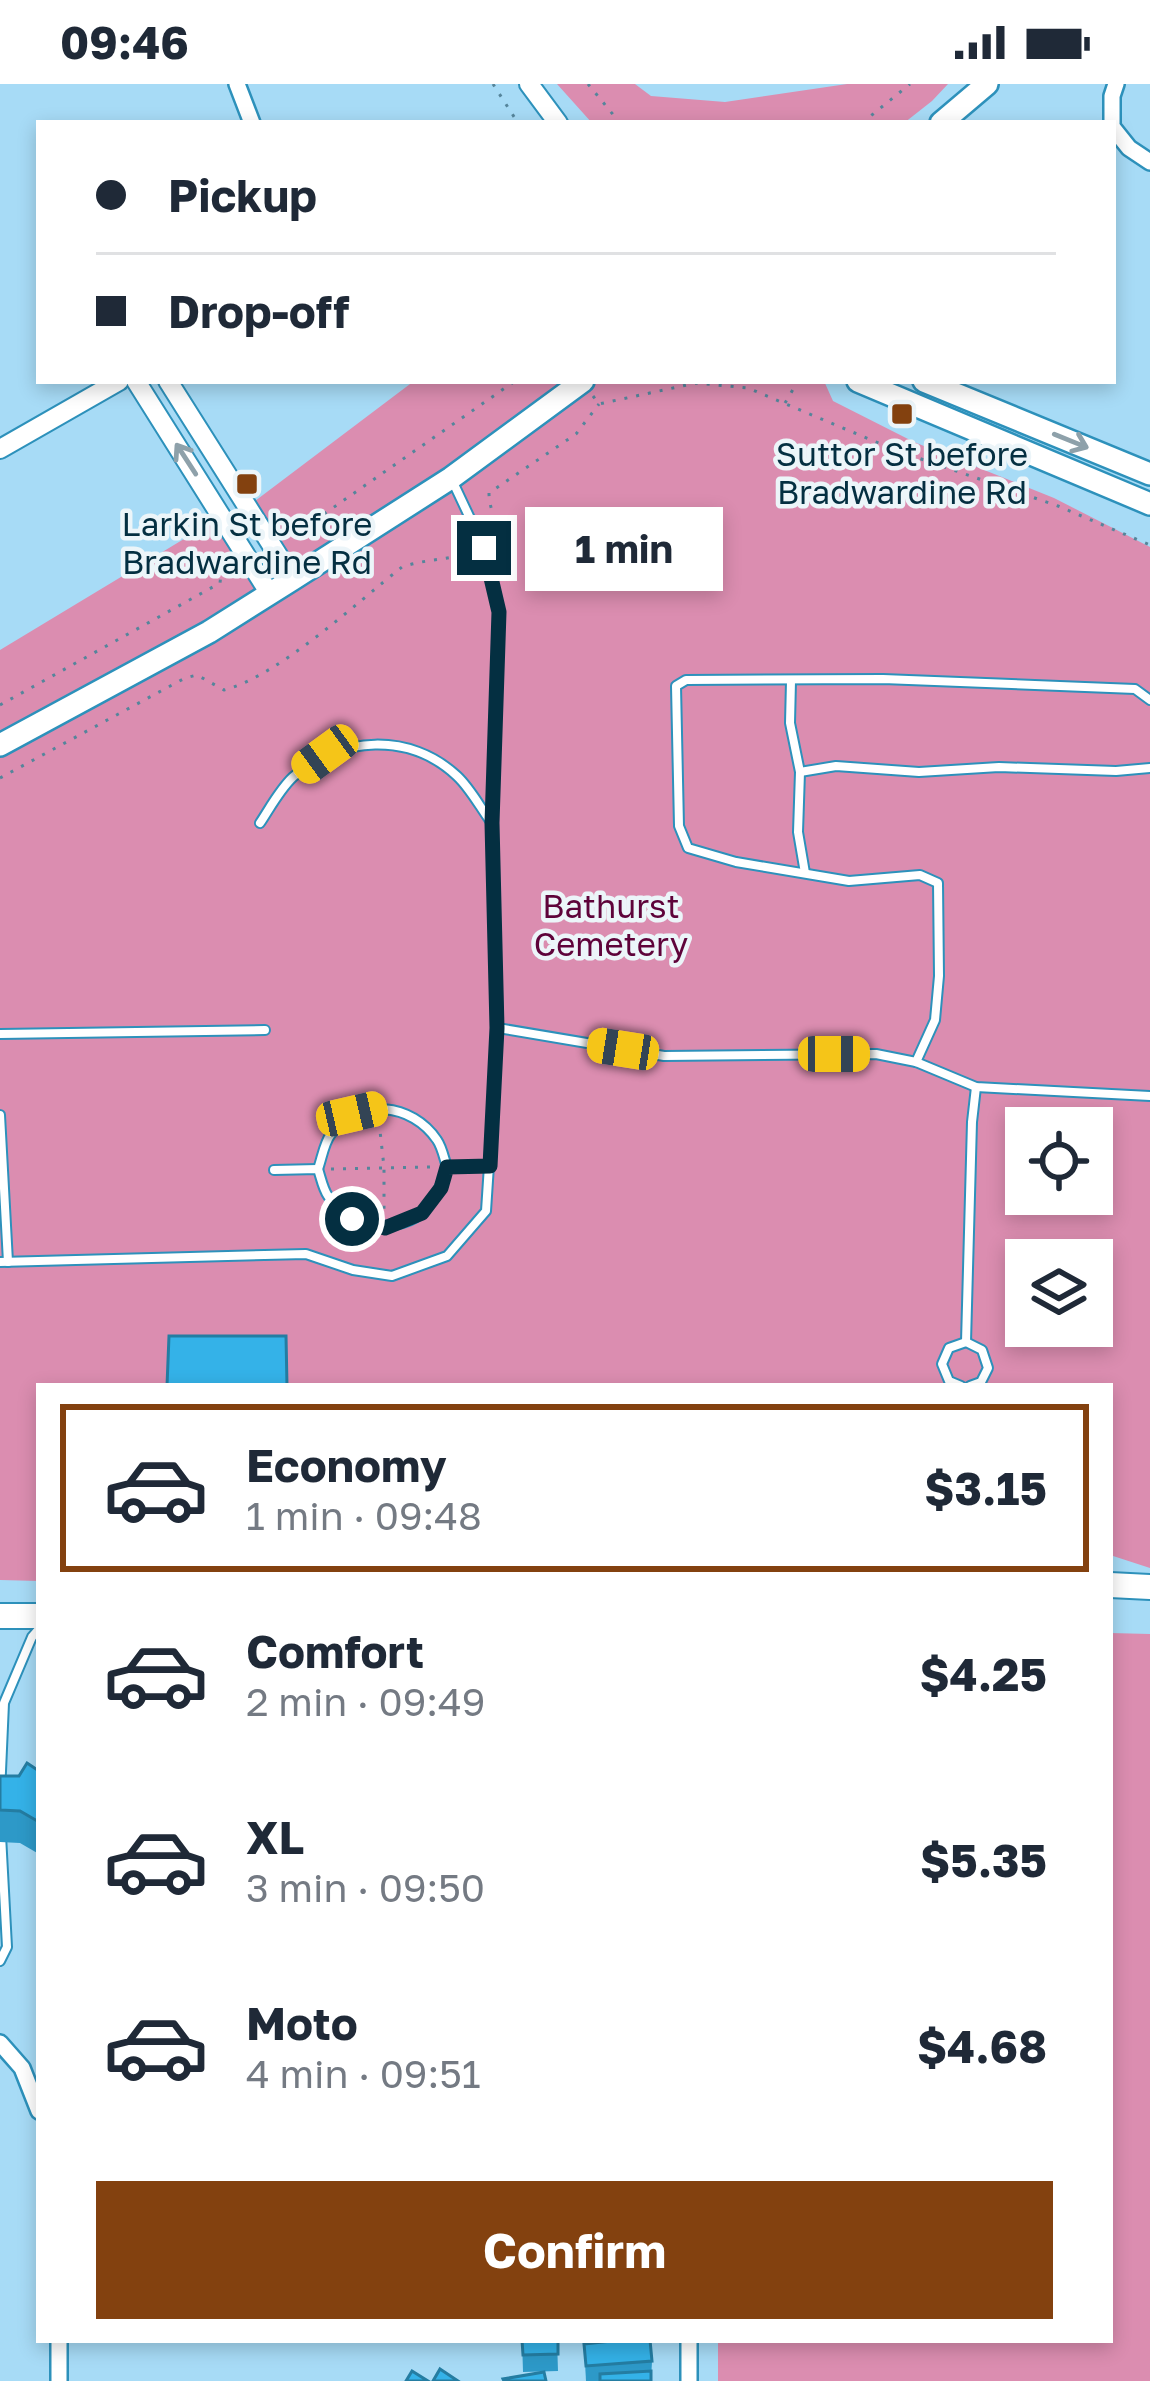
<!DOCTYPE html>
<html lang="en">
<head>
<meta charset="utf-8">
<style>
  :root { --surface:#fff; --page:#f6f6f7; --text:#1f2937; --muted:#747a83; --line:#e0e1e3; --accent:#83410f }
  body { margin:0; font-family:"Golos Text",sans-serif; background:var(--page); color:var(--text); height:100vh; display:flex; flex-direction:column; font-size:45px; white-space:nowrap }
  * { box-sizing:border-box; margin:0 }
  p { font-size:39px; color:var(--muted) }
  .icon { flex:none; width:66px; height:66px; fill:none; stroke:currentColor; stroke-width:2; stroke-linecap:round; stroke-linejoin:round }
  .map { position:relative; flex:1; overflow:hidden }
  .drawer { position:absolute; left:36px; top:1299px; width:1077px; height:960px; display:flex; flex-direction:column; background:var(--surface); border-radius:0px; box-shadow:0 6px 18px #0003 }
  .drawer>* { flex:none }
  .top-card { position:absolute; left:36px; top:36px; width:1080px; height:264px; border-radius:0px; box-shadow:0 6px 18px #0003; display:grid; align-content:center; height:264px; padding:0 60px; background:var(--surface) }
  .controls { position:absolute; left:1005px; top:1023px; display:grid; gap:24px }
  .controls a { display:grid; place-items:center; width:108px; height:108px; border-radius:0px; background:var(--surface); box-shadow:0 6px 18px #0003; font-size:60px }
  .end { position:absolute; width:54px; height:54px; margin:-27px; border:15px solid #042f41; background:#fff; box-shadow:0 0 0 6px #fff }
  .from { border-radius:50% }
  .bubble { position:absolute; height:84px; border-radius:0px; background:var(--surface); box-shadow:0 6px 18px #0003; font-size:39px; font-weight:700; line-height:84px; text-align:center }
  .car { position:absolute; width:36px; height:72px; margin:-36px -18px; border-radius:15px; box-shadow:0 0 9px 3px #0007; background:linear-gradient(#f5c518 24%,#345 0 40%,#f5c518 0 76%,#345 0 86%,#f5c518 0) }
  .top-card b { display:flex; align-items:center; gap:42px; height:114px; font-size:45px }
  .top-card b+b { border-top:3px solid var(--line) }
  .top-card i { width:30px; height:30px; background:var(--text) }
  ul { padding:21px 0 0; list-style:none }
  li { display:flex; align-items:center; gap:36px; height:168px; margin:0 24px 18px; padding:0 36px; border:6px solid transparent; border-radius:0px }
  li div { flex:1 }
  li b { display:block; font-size:45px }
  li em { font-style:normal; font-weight:700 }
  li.on { border-color:var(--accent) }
  li>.icon { width:108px; height:108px; stroke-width:1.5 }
  .action { display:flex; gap:24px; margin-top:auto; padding:24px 60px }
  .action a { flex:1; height:138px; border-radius:0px; background:var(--accent); color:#fff; font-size:48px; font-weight:700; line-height:138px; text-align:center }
  .status { display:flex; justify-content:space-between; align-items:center; height:84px; padding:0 60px; background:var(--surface); direction:ltr }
  .status svg { height:33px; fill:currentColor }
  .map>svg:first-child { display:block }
  .green { fill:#db8db0; fill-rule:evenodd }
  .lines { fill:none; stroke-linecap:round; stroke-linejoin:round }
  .service-casing { stroke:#2d91bb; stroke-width:12 }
  .minor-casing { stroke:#2d91bb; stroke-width:20 }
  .tertiary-casing { stroke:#2d91bb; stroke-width:22 }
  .secondary-casing { stroke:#2d91bb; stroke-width:26 }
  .trunk-casing { stroke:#2d91bb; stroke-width:28 }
  .path { stroke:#55859b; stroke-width:3; stroke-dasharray:3 9; stroke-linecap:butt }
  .service { stroke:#fff; stroke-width:8 }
  .minor { stroke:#fff; stroke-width:15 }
  .tertiary { stroke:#fff; stroke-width:18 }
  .secondary { stroke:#fff; stroke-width:21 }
  .trunk { stroke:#fff; stroke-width:24 }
  .wall { fill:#2d99c8 }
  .building { fill:#34b2e8; stroke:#247da2; stroke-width:3 }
  .oneway { stroke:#8ea1aa }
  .route { stroke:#042f41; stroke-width:15 }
  .poi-dot { fill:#83410f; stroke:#ecf5f9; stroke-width:4.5 }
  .labels { text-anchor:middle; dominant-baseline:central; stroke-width:9; stroke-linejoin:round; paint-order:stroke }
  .poi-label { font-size:33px; fill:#042f41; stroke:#ecf5f9 }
  .park-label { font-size:33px; fill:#5e033a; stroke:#ecf5f9 }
</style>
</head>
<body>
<div class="status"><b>09:46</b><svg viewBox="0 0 49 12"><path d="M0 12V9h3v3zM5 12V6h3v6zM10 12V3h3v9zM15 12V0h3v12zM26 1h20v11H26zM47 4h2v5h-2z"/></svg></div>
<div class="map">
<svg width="1150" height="2297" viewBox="0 0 1150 2297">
  <rect width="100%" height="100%" fill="#a7dbf6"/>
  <g class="green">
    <path d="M 557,0 L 635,0 L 651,12 L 725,18 L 847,0 L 948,0 L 932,17 L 904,39 L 592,39 Z"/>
    <path d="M 414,297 L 824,297 L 833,317 L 914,358 L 1054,414 L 1150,463 L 1150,1484 L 1110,1471 L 1110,1302 L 39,1302 L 39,1497 L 0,1496 L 0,566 L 222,432 L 270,509 L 293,496 L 247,423 ZM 1026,1044 L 1092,1044 L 1092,1110 L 1026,1110 ZM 1026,1176 L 1092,1176 L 1092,1242 L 1026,1242 Z"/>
    <path d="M 1110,1549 L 1150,1550 L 1150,2297 L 718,2297 L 718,2256 L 1110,2256 Z"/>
  </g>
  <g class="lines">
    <g class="service-casing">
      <g id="service">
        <path d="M 791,597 L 790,639 L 800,688 L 798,748 L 805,789"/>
        <path d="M 800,688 L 836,682 L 919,688 L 999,683 L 1116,687 L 1150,684"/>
        <path d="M 260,739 C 270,724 280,705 293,693 C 340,652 410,648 457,692 C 470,704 480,723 491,738"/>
        <path d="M 498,944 L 664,972 L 876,970 L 916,978 L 976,1003 L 1150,1012"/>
        <path d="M 0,950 L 265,946"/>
        <path d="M 916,978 L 935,936 L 939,892 L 938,799 L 920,791 L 849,797 L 736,778 L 688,764 L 679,742 L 676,602 L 686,596 L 883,595 L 1135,605 L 1150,616"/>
        <path d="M 0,1031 L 8,1178"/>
        <path d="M 318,1085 C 322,1074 324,1059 331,1050 C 359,1013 412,1019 437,1056 C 442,1063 444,1074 447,1083 L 490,1082"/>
        <path d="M 274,1086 L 318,1085 C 321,1094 323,1105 328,1112 C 348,1144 399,1153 426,1125 C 437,1112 442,1099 447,1083"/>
        <path d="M 0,1178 L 306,1170 L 353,1186 L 392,1192 L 447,1172 L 486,1127 L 498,944 L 492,739 L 499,528 L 484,464 L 452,396"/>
        <path d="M 966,1258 L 972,1038 L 976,1003"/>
        <path d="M 961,1302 L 949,1297 L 942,1280 L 949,1264 L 966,1258 L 982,1266 L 988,1284 L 981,1298 L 970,1302"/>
        <path d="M 0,1710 L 4,1619 L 32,1553 L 39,1545"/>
        <path d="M 0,1877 L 7,1863 L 1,1751"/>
      </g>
    </g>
    <g class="minor-casing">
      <g id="minor">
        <path d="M 237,0 L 252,39"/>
        <path d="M 1112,39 L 1112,12 L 1116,0"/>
        <path d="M 1113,44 L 1129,64 L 1150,78"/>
        <path d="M 0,1959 L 22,1984 L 39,2027"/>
        <path d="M 59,2256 L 59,2297"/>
        <path d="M 689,2297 L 689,2256"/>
      </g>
    </g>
    <g class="tertiary-casing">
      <g id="tertiary">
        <path d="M 529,0 L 558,39"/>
        <path d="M 136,297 L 270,510"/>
        <path d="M 168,297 L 293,495"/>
        <path d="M 0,365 L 119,297"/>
      </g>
    </g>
    <g class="secondary-casing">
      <g id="secondary">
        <path d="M 941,39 L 987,0"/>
        <path d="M 858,297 L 1150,420"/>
        <path d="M 924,297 L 1150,390"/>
        <path d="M 0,661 L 209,548 L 293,495 L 451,394 L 583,297"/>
      </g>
    </g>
    <g class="trunk-casing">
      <g id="trunk">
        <path d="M 1110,1501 L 1150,1503"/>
        <path d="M 0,1532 L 39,1532"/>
      </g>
    </g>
    <g class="path">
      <path d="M 493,0 L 518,39"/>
      <path d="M 588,0 L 620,39"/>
      <path d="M 862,39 L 910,0"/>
      <path d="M 593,312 L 599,320 L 696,299 L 748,304 L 895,366 L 1058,422 L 1150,461"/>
      <path d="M 785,319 L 798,297"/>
      <path d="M 282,444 L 290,442 L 301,446 L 515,297"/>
      <path d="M 498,459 C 500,442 489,427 489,409 L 576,350 L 599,320"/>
      <path d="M 0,621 L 220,499 L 221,490 L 228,477"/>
      <path d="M 0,694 L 185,594 L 197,591 L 224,606 C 280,591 355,520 402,483 C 425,475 449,476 472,468"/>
      <path d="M 379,1038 L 384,1083 L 384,1130"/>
      <path d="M 331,1085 L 430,1083"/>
    </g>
    <use href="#service" class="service"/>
    <use href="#minor" class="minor"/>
    <use href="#tertiary" class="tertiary"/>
    <use href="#secondary" class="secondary"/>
    <use href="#trunk" class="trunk"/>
  </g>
  <g class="wall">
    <path d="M 39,1687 L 39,1770 L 20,1759 L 0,1758 L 0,1692 L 19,1692 Z"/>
    <path d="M 522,2256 L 557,2256 L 558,2287 L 523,2288 Z"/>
    <path d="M 619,2256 L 650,2256 L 652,2277 L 651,2297 L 586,2297 L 584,2260 Z"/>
  </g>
  <g class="building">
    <path d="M 169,1252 L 286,1252 L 287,1302 L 167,1302 Z"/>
    <path d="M 27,1679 L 39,1687 L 39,1738 L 20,1727 L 0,1726 L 0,1692 L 19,1692 Z"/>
    <path d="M 522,2256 L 558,2256 L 558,2270 L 523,2271 Z"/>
    <path d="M 621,2256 L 650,2256 L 652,2277 L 586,2282 L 584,2260 Z"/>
    <path d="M 440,2285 L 458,2297 L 433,2297 Z"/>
    <path d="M 412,2287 L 428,2297 L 406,2297 Z"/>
    <path d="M 651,2287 L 651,2297 L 600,2297 L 600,2290 Z"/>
    <path d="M 544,2288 L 546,2297 L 504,2297 L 503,2295 Z"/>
  </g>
  <defs><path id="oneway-shaft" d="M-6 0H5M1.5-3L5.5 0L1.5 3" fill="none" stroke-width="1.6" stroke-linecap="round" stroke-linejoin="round" transform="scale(3)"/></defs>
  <g class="oneway">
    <use href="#oneway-shaft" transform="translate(1071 357) rotate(22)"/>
    <use href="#oneway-shaft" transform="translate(186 375) rotate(-123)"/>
  </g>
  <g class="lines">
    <path class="route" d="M 352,1135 L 385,1144 L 422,1129 L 441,1104 L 447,1083 L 490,1082 L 497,944 L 492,739 L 499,528 L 484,464"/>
  </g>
  <g class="poi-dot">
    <rect x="890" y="318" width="24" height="24" rx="6"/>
    <rect x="235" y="388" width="24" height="24" rx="6"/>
  </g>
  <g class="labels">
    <g class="poi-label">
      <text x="902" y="369">Suttor St before<tspan x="902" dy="38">Bradwardine Rd</tspan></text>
      <text x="247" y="439">Larkin St before<tspan x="247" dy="38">Bradwardine Rd</tspan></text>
    </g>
    <g class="park-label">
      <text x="611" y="821">Bathurst<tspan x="611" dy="38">Cemetery</tspan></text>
    </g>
  </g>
</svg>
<div class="controls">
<a><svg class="icon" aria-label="locate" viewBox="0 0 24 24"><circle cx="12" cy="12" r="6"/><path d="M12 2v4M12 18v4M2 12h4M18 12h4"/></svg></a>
<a><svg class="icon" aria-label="layers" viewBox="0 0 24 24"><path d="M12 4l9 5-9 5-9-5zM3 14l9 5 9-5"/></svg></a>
</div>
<i class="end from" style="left:352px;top:1135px"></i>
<i class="end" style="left:484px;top:464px"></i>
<div class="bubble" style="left:525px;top:423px;width:198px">1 min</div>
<i class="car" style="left:325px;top:670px;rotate:234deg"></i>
<i class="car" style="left:623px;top:965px;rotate:279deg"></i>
<i class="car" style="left:834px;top:970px;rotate:90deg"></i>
<i class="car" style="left:352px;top:1030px;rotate:77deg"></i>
<div class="top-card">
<b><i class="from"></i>Pickup</b>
<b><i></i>Drop-off</b>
</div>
<section class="drawer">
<ul>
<li class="on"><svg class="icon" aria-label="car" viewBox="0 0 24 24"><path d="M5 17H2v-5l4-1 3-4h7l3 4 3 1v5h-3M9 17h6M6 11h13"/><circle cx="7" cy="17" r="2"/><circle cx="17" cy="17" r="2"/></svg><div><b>Economy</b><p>1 min · 09:48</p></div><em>$3.15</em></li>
<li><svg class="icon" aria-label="car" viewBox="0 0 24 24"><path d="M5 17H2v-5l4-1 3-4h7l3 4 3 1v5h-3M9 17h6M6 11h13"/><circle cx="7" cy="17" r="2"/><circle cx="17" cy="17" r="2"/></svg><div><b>Comfort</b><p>2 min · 09:49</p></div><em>$4.25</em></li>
<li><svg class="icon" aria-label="car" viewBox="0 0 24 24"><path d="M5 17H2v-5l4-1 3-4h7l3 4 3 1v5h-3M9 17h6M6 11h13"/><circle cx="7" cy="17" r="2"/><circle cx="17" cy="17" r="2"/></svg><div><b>XL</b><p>3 min · 09:50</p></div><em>$5.35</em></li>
<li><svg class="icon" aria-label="car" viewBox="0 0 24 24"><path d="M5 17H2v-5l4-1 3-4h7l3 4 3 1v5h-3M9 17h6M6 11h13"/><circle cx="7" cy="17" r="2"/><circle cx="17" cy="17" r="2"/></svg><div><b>Moto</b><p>4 min · 09:51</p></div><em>$4.68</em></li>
</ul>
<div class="action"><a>Confirm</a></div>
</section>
</div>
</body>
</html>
